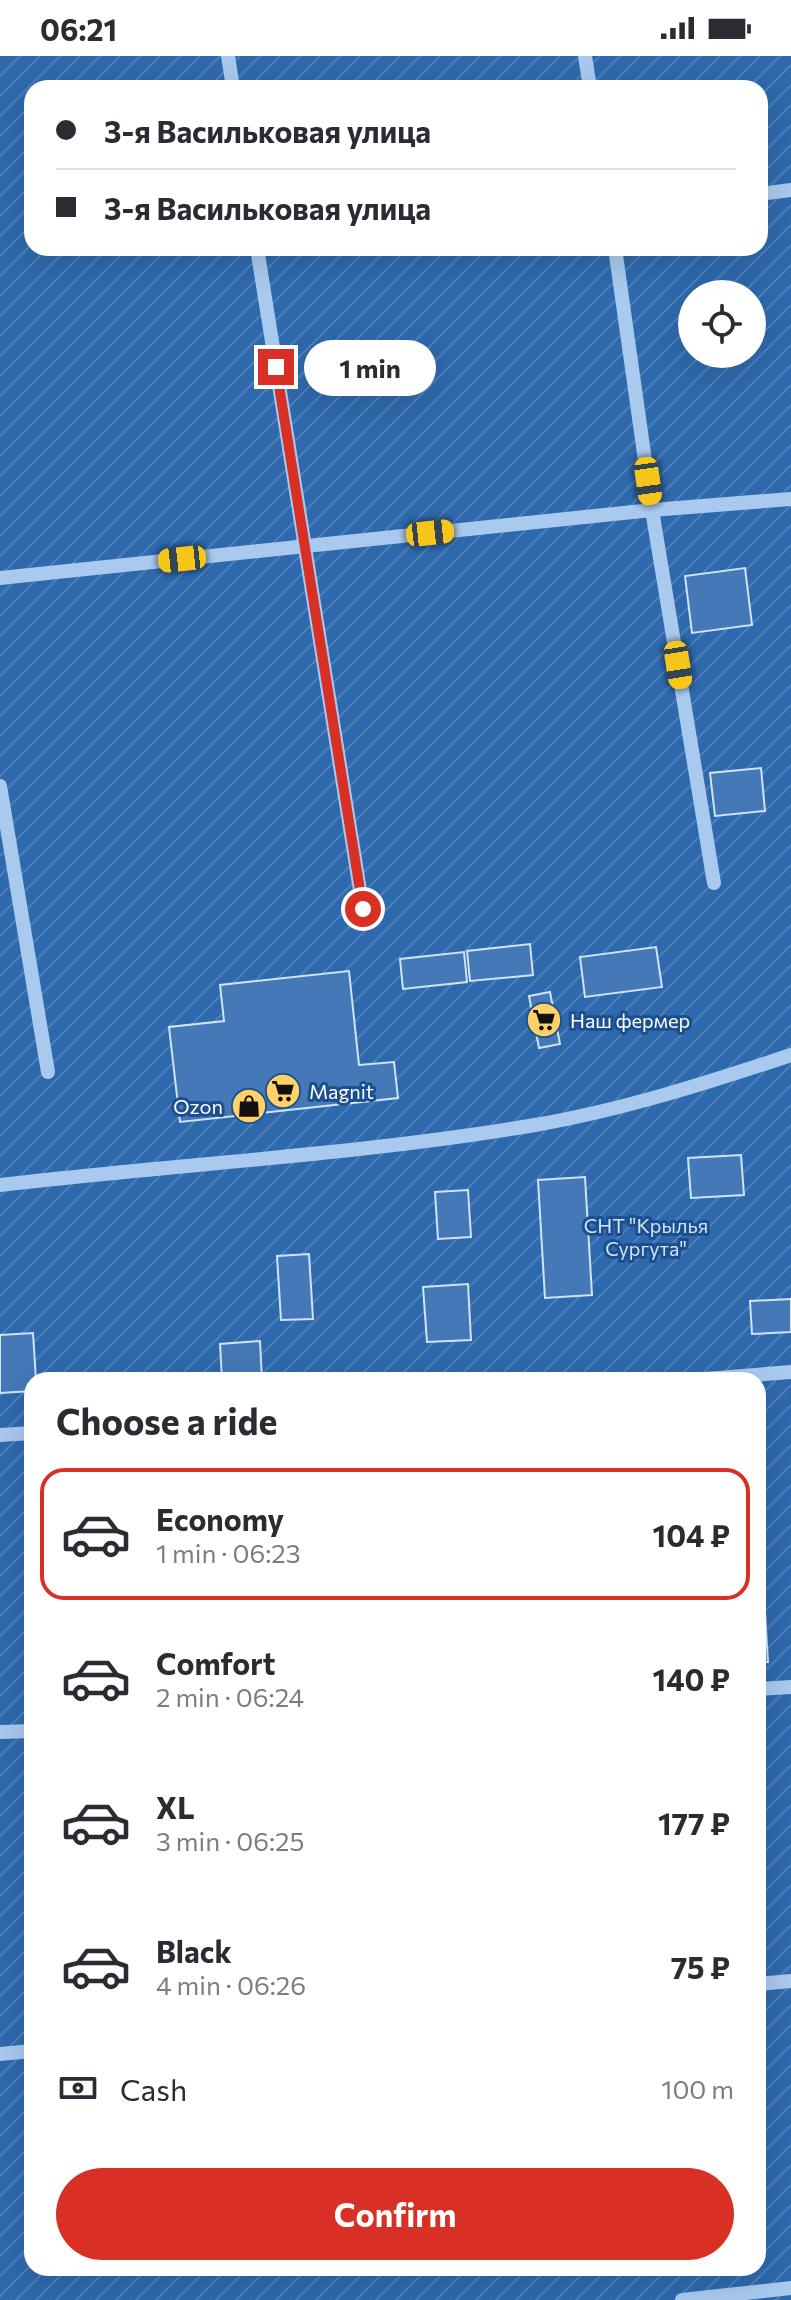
<!DOCTYPE html>
<html lang="en">
<head>
<meta charset="utf-8">
<style>
  :root { --surface:#fff; --page:#f2f2f3; --text:#2b2b33; --muted:#7c7c81; --line:#e1e1e2; --accent:#d93025 }
  body { margin:0; font-family:Commissioner,sans-serif; background:var(--page); color:var(--text); height:100vh; display:flex; flex-direction:column; font-size:30px; white-space:nowrap }
  * { box-sizing:border-box; margin:0 }
  p { font-size:26px; color:var(--muted) }
  .icon { flex:none; width:44px; height:44px; fill:none; stroke:currentColor; stroke-width:2; stroke-linecap:round; stroke-linejoin:round }
  .map { position:relative; flex:1; overflow:hidden }
  .sheet { position:absolute; left:24px; top:1316px; width:742px; height:904px; display:flex; flex-direction:column; background:var(--surface); border-radius:24px; box-shadow:0 8px 32px #0002 }
  .sheet>* { flex:none }
  .guide { position:absolute; left:24px; top:24px; width:744px; height:176px; border-radius:24px; box-shadow:0 8px 32px #0002; display:grid; align-content:center; height:176px; padding:0 32px; background:var(--surface) }
  .fabs { position:absolute; left:678px; top:224px; display:grid; gap:16px }
  .fabs a { display:grid; place-items:center; width:88px; height:88px; border-radius:50%; background:var(--surface); box-shadow:0 8px 32px #0002; font-size:40px }
  .end { position:absolute; width:36px; height:36px; margin:-18px; border:10px solid #d93025; background:#fff; box-shadow:0 0 0 4px #fff }
  .from { border-radius:50% }
  .bubble { position:absolute; height:56px; border-radius:28px; background:var(--surface); box-shadow:0 8px 32px #0002; font-size:26px; font-weight:700; line-height:56px; text-align:center }
  .car { position:absolute; width:24px; height:48px; margin:-24px -12px; border-radius:10px; box-shadow:0 0 6px 2px #0007; background:linear-gradient(#f5c518 24%,#345 0 40%,#f5c518 0 76%,#345 0 86%,#f5c518 0) }
  .guide b { display:flex; align-items:center; gap:28px; height:76px; font-size:30px }
  .guide b+b { border-top:2px solid var(--line) }
  .guide i { width:20px; height:20px; background:var(--text) }
  ul { padding:0; list-style:none }
  li { display:flex; align-items:center; gap:24px; height:132px; margin:0 16px 12px; padding:0 16px; border:4px solid transparent; border-radius:24px }
  li div { flex:1 }
  li b { display:block; font-size:30px }
  li em { font-style:normal; font-weight:700 }
  li.on { border-color:var(--accent) }
  li>.icon { width:72px; height:72px; stroke-width:1.5 }
  h2 { padding:0 32px; font-size:36px; line-height:96px }
  .pay { display:flex; align-items:center; gap:20px; height:88px; padding:0 32px; font-size:30px }
  .pay p { margin-inline-start:auto }
  .button { display:flex; gap:16px; margin-top:auto; padding:16px 32px }
  .button a { flex:1; height:92px; border-radius:48px; background:var(--accent); color:#fff; font-size:32px; font-weight:700; line-height:92px; text-align:center }
  .status { display:flex; justify-content:space-between; align-items:center; height:56px; padding:0 40px; background:var(--surface); direction:ltr }
  .status svg { height:22px; fill:currentColor }
  .map>svg:first-child { display:block }
  .garden { fill:url(#garden-furrows); fill-rule:evenodd }
  .building { fill:#4478b7; stroke:#cfe3fa; stroke-width:2 }
  .lines { fill:none; stroke-linecap:round; stroke-linejoin:round }
  .minor { stroke:#a9c9ee; stroke-width:14 }
  .route { stroke:#d93025; stroke-width:10 }
  .labels { text-anchor:middle; dominant-baseline:central; stroke-width:6; stroke-linejoin:round; paint-order:stroke }
  .poi-label { font-size:20px; fill:#fff; stroke:#1b4f8f; text-anchor:start }
  .park-label { font-size:20px; fill:#cfe3fa; stroke:#1b4f8f }
</style>
</head>
<body>
<div class="status"><b>06:21</b><svg viewBox="0 0 49 12"><path d="M0 12V9h3v3zM5 12V6h3v6zM10 12V3h3v9zM15 12V0h3v12zM26 1h20v11H26zM47 4h2v5h-2z"/></svg></div>
<div class="map">
<svg width="791" height="2244" viewBox="0 0 791 2244">
  <defs>
    <pattern id="garden-furrows" width="10" height="10" patternUnits="userSpaceOnUse" patternTransform="scale(2)"><rect width="10" height="10" fill="#2e69ad"/><path d="M-1 1l2-2M0 10L10 0M9 11l2-2" fill="none" stroke="#4d80b9"/></pattern>
  </defs>
  <rect width="100%" height="100%" fill="#1b4f8f"/>
  <path class="garden" d="M 0,0 L 791,0 L 791,2244 L 0,2244 ZM 32,32 L 760,32 L 760,192 L 32,192 ZM 692,238 L 752,238 L 752,298 L 692,298 ZM 32,1324 L 758,1324 L 758,2212 L 32,2212 Z"/>
  <g class="building">
    <path d="M 745,512 L 752,569 L 692,577 L 685,520 Z"/>
    <path d="M 761,712 L 765,755 L 715,760 L 710,717 Z"/>
    <path d="M 530,888 L 533,919 L 470,925 L 467,895 Z"/>
    <path d="M 656,891 L 662,931 L 585,941 L 580,901 Z"/>
    <path d="M 464,896 L 467,926 L 403,933 L 400,903 Z"/>
    <path d="M 349,915 L 359,1009 L 394,1006 L 398,1042 L 180,1066 L 169,971 L 224,965 L 220,929 Z"/>
    <path d="M 550,936 L 560,988 L 539,992 L 529,940 Z"/>
    <path d="M 741,1099 L 744,1139 L 691,1142 L 688,1102 Z"/>
    <path d="M 585,1121 L 592,1239 L 545,1242 L 538,1124 Z"/>
    <path d="M 468,1134 L 471,1181 L 438,1183 L 435,1136 Z"/>
    <path d="M 309,1198 L 313,1263 L 281,1264 L 277,1200 Z"/>
    <path d="M 468,1228 L 471,1284 L 427,1286 L 423,1231 Z"/>
    <path d="M 791,1243 L 791,1276 L 752,1278 L 750,1245 Z"/>
    <path d="M 33,1277 L 36,1324 L 32,1324 L 32,1335 L 0,1337 L 0,1279 Z"/>
    <path d="M 260,1285 L 262,1324 L 222,1324 L 220,1288 Z"/>
    <path d="M 765,1556 L 768,1606 L 758,1607 L 758,1557 Z"/>
  </g>
  <g class="lines">
    <g class="minor">
      <path d="M 228,0 L 233,32"/>
      <path d="M 585,0 L 590,32"/>
      <path d="M 760,138 L 791,134"/>
      <path d="M 257,192 L 363,853"/>
      <path d="M 615,192 L 652,454 L 714,827"/>
      <path d="M 0,522 L 652,454 L 791,443"/>
      <path d="M 0,730 L 48,1016"/>
      <path d="M 0,1129 C 178,1108 358,1099 535,1069 C 622,1054 707,1027 791,999"/>
      <path d="M 692,1324 L 791,1316"/>
      <path d="M 0,1379 L 32,1377"/>
      <path d="M 758,1633 L 791,1631"/>
      <path d="M 0,1676 L 32,1675"/>
      <path d="M 758,1928 L 791,1925"/>
      <path d="M 0,1998 L 32,1995"/>
      <path d="M 682,2244 L 791,2232"/>
    </g>
  </g>
  <g class="lines">
    <path class="route" d="M 276,311 L 363,853"/>
  </g>
  <defs>
    <g id="supermarket-disc" transform="scale(1.8)"><circle r="9.5" fill="#ffd166" stroke="#1b4f8f"/><path d="M-6-5.5h2.5l.6 2H6L4.5 2H-2.5L-4.4-4H-6ZM-1.5 3.2a1.3 1.3 0 1 0 .1 0ZM3 3.2a1.3 1.3 0 1 0 .1 0Z" fill="#111"/></g>
    <g id="shop-disc" transform="scale(1.8)"><circle r="9.5" fill="#ffd166" stroke="#1b4f8f"/><path d="M-5-2.5h2.3a2.7 3.5 0 0 1 5.4 0H5L5.5 6h-11ZM-1.5-2.5h3a1.5 2.3 0 0 0-3 0Z" fill="#111"/></g>
  </defs>
  <g fill-rule="evenodd">
    <use href="#supermarket-disc" x="544" y="964"/>
    <use href="#supermarket-disc" x="283" y="1035"/>
    <use href="#shop-disc" x="249" y="1050"/>
  </g>
  <g class="labels">
    <g class="poi-label">
      <text x="570" y="964">Наш фермер</text>
      <text x="309" y="1035">Magnit</text>
      <text x="223" y="1050" text-anchor="end">Ozon</text>
    </g>
    <g class="park-label">
      <text x="646" y="1169">CНТ "Крылья<tspan x="646" dy="23">Сургута"</tspan></text>
    </g>
  </g>
</svg>
<div class="fabs">
<a><svg class="icon" aria-label="locate" viewBox="0 0 24 24"><circle cx="12" cy="12" r="6"/><path d="M12 2v4M12 18v4M2 12h4M18 12h4"/></svg></a>
</div>
<i class="end from" style="left:363px;top:853px"></i>
<i class="end" style="left:276px;top:311px"></i>
<div class="bubble" style="left:304px;top:284px;width:132px">1 min</div>
<i class="car" style="left:648px;top:425px;rotate:172deg"></i>
<i class="car" style="left:430px;top:477px;rotate:84deg"></i>
<i class="car" style="left:182px;top:503px;rotate:264deg"></i>
<i class="car" style="left:678px;top:609px;rotate:171deg"></i>
<div class="guide">
<b><i class="from"></i>3-я Васильковая улица</b>
<b><i></i>3-я Васильковая улица</b>
</div>
<section class="sheet">
<h2>Choose a ride</h2>
<ul>
<li class="on"><svg class="icon" aria-label="car" viewBox="0 0 24 24"><path d="M5 17H2v-5l4-1 3-4h7l3 4 3 1v5h-3M9 17h6M6 11h13"/><circle cx="7" cy="17" r="2"/><circle cx="17" cy="17" r="2"/></svg><div><b>Economy</b><p>1 min · 06:23</p></div><em>104 ₽</em></li>
<li><svg class="icon" aria-label="car" viewBox="0 0 24 24"><path d="M5 17H2v-5l4-1 3-4h7l3 4 3 1v5h-3M9 17h6M6 11h13"/><circle cx="7" cy="17" r="2"/><circle cx="17" cy="17" r="2"/></svg><div><b>Comfort</b><p>2 min · 06:24</p></div><em>140 ₽</em></li>
<li><svg class="icon" aria-label="car" viewBox="0 0 24 24"><path d="M5 17H2v-5l4-1 3-4h7l3 4 3 1v5h-3M9 17h6M6 11h13"/><circle cx="7" cy="17" r="2"/><circle cx="17" cy="17" r="2"/></svg><div><b>XL</b><p>3 min · 06:25</p></div><em>177 ₽</em></li>
<li><svg class="icon" aria-label="car" viewBox="0 0 24 24"><path d="M5 17H2v-5l4-1 3-4h7l3 4 3 1v5h-3M9 17h6M6 11h13"/><circle cx="7" cy="17" r="2"/><circle cx="17" cy="17" r="2"/></svg><div><b>Black</b><p>4 min · 06:26</p></div><em>75 ₽</em></li>
</ul>
<div class="pay"><svg class="icon" aria-label="cash" viewBox="0 0 24 24"><path d="M3 7h18v10H3z"/><circle cx="12" cy="12" r="2"/></svg>Cash<p>100 m</p></div>
<div class="button"><a>Confirm</a></div>
</section>
</div>
</body>
</html>
